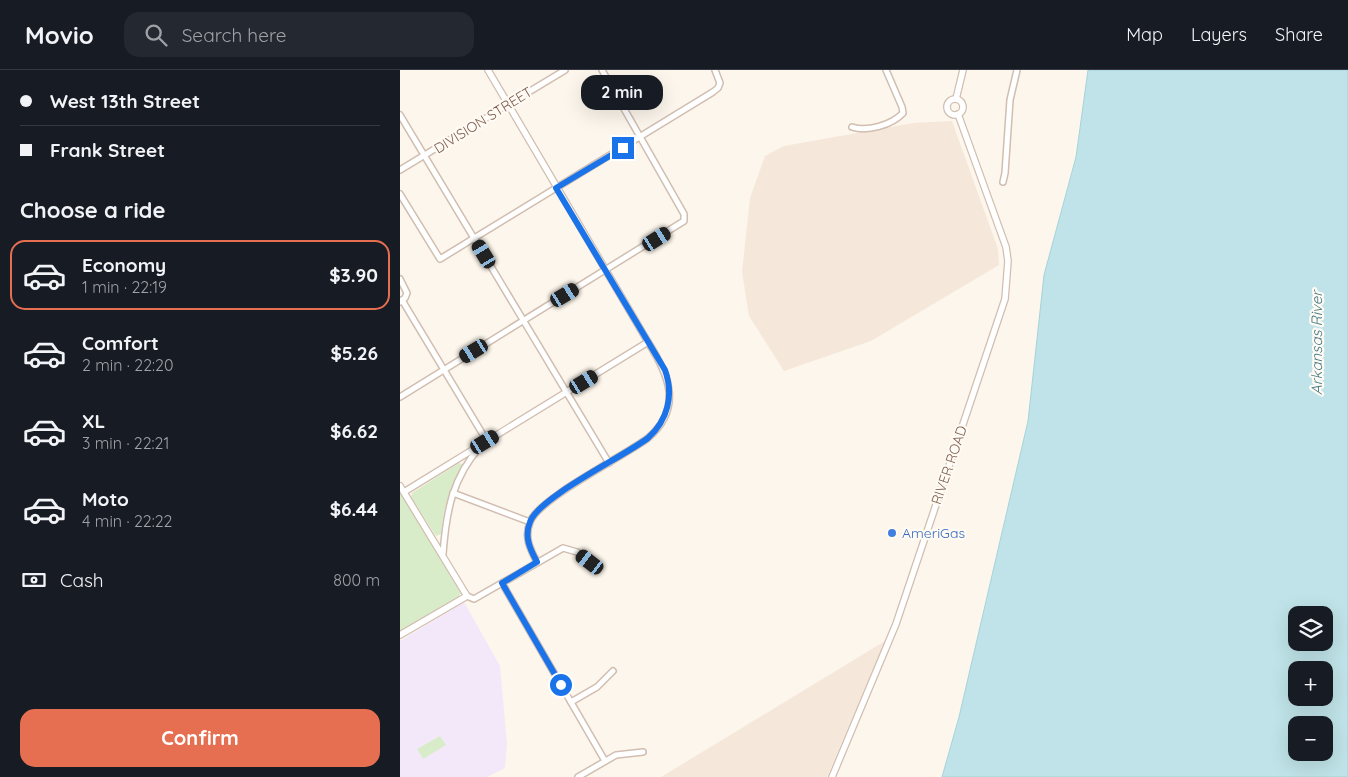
<!DOCTYPE html>
<html lang="en">
<head>
<meta charset="utf-8">
<style>
  :root { --surface:#171b24; --page:#242831; --text:#f1f3f6; --muted:#9ea1a6; --line:#363941; --accent:#e76f51 }
  body { margin:0; font-family:Quicksand,sans-serif; background:var(--page); color:var(--text); height:100vh; display:flex; flex-direction:column; font-size:19px; white-space:nowrap }
  * { box-sizing:border-box; margin:0 }
  p { font-size:16px; color:var(--muted) }
  .icon { flex:none; width:28px; height:28px; fill:none; stroke:currentColor; stroke-width:2; stroke-linecap:round; stroke-linejoin:round }
  .map { position:relative; flex:1; overflow:hidden }
  .panel { display:flex; flex-direction:column; background:var(--surface); width:400px }
  .panel>* { flex:none }
  .top-card { display:grid; align-content:center; height:110px; padding:0 20px; background:var(--surface) }
  .buttons { position:absolute; left:888px; top:536px; display:grid; gap:10px }
  .buttons a { display:grid; place-items:center; width:45px; height:45px; border-radius:10px; background:var(--surface); box-shadow:0 5px 20px #0002; font-size:25px }
  .end { position:absolute; width:22px; height:22px; margin:-11px; border:6px solid #1a73e8; background:#fff; box-shadow:0 0 0 2px #fff }
  .from { border-radius:50% }
  .bubble { position:absolute; height:35px; border-radius:15px; background:var(--surface); box-shadow:0 5px 20px #0002; font-size:16px; font-weight:700; line-height:35px; text-align:center }
  .car { position:absolute; width:15px; height:30px; margin:-15px -8px; border-radius:6px; box-shadow:0 0 4px 1px #0007; background:linear-gradient(#222 24%,#8ab4d8 0 40%,#222 0 76%,#8ab4d8 0 86%,#222 0) }
  .top-card b { display:flex; align-items:center; gap:18px; height:48px; font-size:19px }
  .top-card b+b { border-top:1px solid var(--line) }
  .top-card i { width:12px; height:12px; background:var(--text) }
  ul { padding:0; list-style:none }
  li { display:flex; align-items:center; gap:15px; height:70px; margin:0 10px 8px; padding:0 10px; border:2px solid transparent; border-radius:15px }
  li div { flex:1 }
  li b { display:block; font-size:19px }
  li em { font-style:normal; font-weight:700 }
  li.current { border-color:var(--accent) }
  li>.icon { width:45px; height:45px; stroke-width:1.5 }
  h2 { padding:0 20px; font-size:22px; line-height:60px }
  .pay { display:flex; align-items:center; gap:12px; height:55px; padding:0 20px; font-size:19px }
  .pay p { margin-inline-start:auto }
  .button { display:flex; gap:10px; margin-top:auto; padding:10px 20px }
  .button a { flex:1; height:58px; border-radius:15px; background:var(--accent); color:#fff; font-size:20px; font-weight:700; line-height:58px; text-align:center }
  header { display:flex; align-items:center; gap:30px; box-sizing:border-box; height:70px; padding:0 25px; background:var(--surface); border-bottom:1px solid var(--line) }
  header strong { font-size:24px }
  nav { display:flex; gap:28px; margin-inline-start:auto; font-size:18px }
  .search { width:350px; height:45px; background:var(--page); display:flex; align-items:center; gap:12px; box-sizing:border-box; padding:0 18px; border-radius:15px; color:var(--muted); font-size:19px }
  main { display:flex; flex:1; min-height:0 }
  .map>svg:first-child { display:block }
  .residential { fill:#f5e8da }
  .education { fill:#f3e8fa }
  .green { fill:#d8ecc9 }
  .water { fill:#bfe3e8; stroke:#a5d3da; fill-rule:evenodd }
  .lines { fill:none; stroke-linecap:round; stroke-linejoin:round }
  .minor-casing { stroke:#d1beb0; stroke-width:8 }
  .tertiary-casing { stroke:#d1beb0; stroke-width:8 }
  .minor { stroke:#fff; stroke-width:5 }
  .tertiary { stroke:#fff; stroke-width:5.5 }
  .route { stroke:#1a73e8; stroke-width:6 }
  .shop-dot { fill:#3f7fe0; stroke:#fffaf3; stroke-width:2 }
  .labels { text-anchor:middle; dominant-baseline:central; stroke-width:4.5; stroke-linejoin:round; paint-order:stroke }
  .street-label { font-size:14px; fill:#7a5c4d; stroke:#fffaf3 }
  .shop-label { font-size:14px; fill:#366cbe; stroke:#fffaf3; text-anchor:start }
  .water-label { font-size:15px; font-style:italic; fill:#437c86; stroke:#fffaf3 }
</style>
</head>
<body>
<header>
<strong>Movio</strong>
<div class="search"><svg class="icon" aria-label="search" viewBox="0 0 24 24"><circle cx="10" cy="10" r="6"/><path d="M15 15l6 6"/></svg>Search here</div>
<nav><a>Map</a><a>Layers</a><a>Share</a></nav>
</header>
<main>
<section class="panel">
<div class="top-card">
<b><i class="from"></i>West 13th Street</b>
<b><i></i>Frank Street</b>
</div>
<h2>Choose a ride</h2>
<ul>
<li class="current"><svg class="icon" aria-label="car" viewBox="0 0 24 24"><path d="M5 17H2v-5l4-1 3-4h7l3 4 3 1v5h-3M9 17h6M6 11h13"/><circle cx="7" cy="17" r="2"/><circle cx="17" cy="17" r="2"/></svg><div><b>Economy</b><p>1 min · 22:19</p></div><em>$3.90</em></li>
<li><svg class="icon" aria-label="car" viewBox="0 0 24 24"><path d="M5 17H2v-5l4-1 3-4h7l3 4 3 1v5h-3M9 17h6M6 11h13"/><circle cx="7" cy="17" r="2"/><circle cx="17" cy="17" r="2"/></svg><div><b>Comfort</b><p>2 min · 22:20</p></div><em>$5.26</em></li>
<li><svg class="icon" aria-label="car" viewBox="0 0 24 24"><path d="M5 17H2v-5l4-1 3-4h7l3 4 3 1v5h-3M9 17h6M6 11h13"/><circle cx="7" cy="17" r="2"/><circle cx="17" cy="17" r="2"/></svg><div><b>XL</b><p>3 min · 22:21</p></div><em>$6.62</em></li>
<li><svg class="icon" aria-label="car" viewBox="0 0 24 24"><path d="M5 17H2v-5l4-1 3-4h7l3 4 3 1v5h-3M9 17h6M6 11h13"/><circle cx="7" cy="17" r="2"/><circle cx="17" cy="17" r="2"/></svg><div><b>Moto</b><p>4 min · 22:22</p></div><em>$6.44</em></li>
</ul>
<div class="pay"><svg class="icon" aria-label="cash" viewBox="0 0 24 24"><path d="M3 7h18v10H3z"/><circle cx="12" cy="12" r="2"/></svg>Cash<p>800 m</p></div>
<div class="button"><a>Confirm</a></div>
</section>
<div class="map">
<svg width="948" height="707" viewBox="0 0 948 707">
  <rect width="100%" height="100%" fill="#fdf6ec"/>
  <g class="residential">
    <path d="M 552,51 L 598,179 L 599,195 L 471,271 L 384,301 L 349,246 L 342,202 L 350,128 L 365,86 L 384,76 L 513,53 Z"/>
    <path d="M 485,571 L 427,707 L 261,707 Z"/>
  </g>
  <path class="education" d="M 64,532 L 100,596 L 107,674 L 105,698 L 87,707 L 0,707 L 0,571 Z"/>
  <g class="green">
    <path d="M 59,393 L 62,394 L 62,397 C 49,419 43,439 41,464 L 36,466 L 11,427 L 12,423 Z"/>
    <path d="M 0,422 L 61,523 L 58,527 L 0,561 Z"/>
    <path d="M 40,666 L 46,675 L 23,689 L 17,679 Z"/>
  </g>
  <path class="water" d="M 688,0 L 948,0 L 948,707 L 542,707 L 559,647 L 628,351 L 644,205 L 676,87 ZM 896,545 L 924,545 L 924,572 L 896,572 ZM 896,600 L 924,600 L 924,628 L 896,628 ZM 896,655 L 924,655 L 924,682 L 896,682 Z"/>
  <g class="lines">
    <g class="minor-casing">
      <g id="minor">
        <path d="M 0,45 L 209,393"/>
        <path d="M 452,57 C 467,62 492,55 503,43 L 502,37 L 486,0"/>
        <path d="M 0,100 L 165,0"/>
        <path d="M 603,112 L 605,103 L 610,30 L 617,0"/>
        <path d="M 0,124 L 40,189 L 313,22 L 318,18 L 320,13 L 315,0"/>
        <path d="M 0,209 L 7,223 L 5,228 L 0,232"/>
        <path d="M 2,230 L 82,363"/>
        <path d="M 0,327 L 284,151 L 284,144 L 202,0"/>
        <path d="M 53,423 L 130,452"/>
        <path d="M 43,484 C 46,443 52,407 81,376"/>
        <path d="M 137,492 C 130,479 124,467 130,452 C 139,428 223,387 248,368 C 283,338 269,305 248,272"/>
        <path d="M 102,513 L 205,691"/>
        <path d="M 67,526 L 74,529 L 163,478 L 177,482 L 190,492"/>
        <path d="M 171,632 L 197,617 L 213,601"/>
        <path d="M 178,707 L 216,685 L 243,682"/>
      </g>
    </g>
    <g class="tertiary-casing">
      <g id="tertiary">
        <path d="M 556,29 L 563,0"/>
        <circle cx="555" cy="37" r="8"/>
        <path d="M 0,416 L 67,526 L 0,565"/>
        <path d="M 4,422 L 248,272 L 88,0"/>
        <path d="M 432,707 L 496,554 L 605,229 L 608,191 L 606,177 L 558,44"/>
      </g>
    </g>
    <use href="#minor" class="minor"/>
    <use href="#tertiary" class="tertiary"/>
  </g>
  <g class="lines">
    <path class="route" d="M 161,615 L 102,513 L 137,492 C 130,479 124,467 130,452 C 139,427 223,387 248,368 C 268,350 274,325 265,300 L 156,118 L 223,78"/>
  </g>
  <circle class="shop-dot" cx="492" cy="463" r="5"/>
  <g class="labels">
    <g class="street-label">
      <text transform="translate(83 50) rotate(-32)">DIVISION STREET</text>
      <text transform="translate(549 395) rotate(-71)">RIVER ROAD</text>
    </g>
    <g class="shop-label">
      <text x="502" y="463">AmeriGas</text>
    </g>
    <g class="water-label">
      <text transform="translate(916 273) rotate(-90)">Arkansas River</text>
    </g>
  </g>
</svg>
<div class="buttons">
<a><svg class="icon" aria-label="layers" viewBox="0 0 24 24"><path d="M12 4l9 5-9 5-9-5zM3 14l9 5 9-5"/></svg></a>
<a>+</a>
<a>−</a>
</div>
<i class="end from" style="left:161px;top:615px"></i>
<i class="end" style="left:223px;top:78px"></i>
<div class="bubble" style="left:181px;top:5px;width:82px">2 min</div>
<i class="car" style="left:257px;top:169px;rotate:58deg"></i>
<i class="car" style="left:84px;top:184px;rotate:329deg"></i>
<i class="car" style="left:165px;top:225px;rotate:59deg"></i>
<i class="car" style="left:74px;top:281px;rotate:239deg"></i>
<i class="car" style="left:184px;top:312px;rotate:59deg"></i>
<i class="car" style="left:85px;top:372px;rotate:59deg"></i>
<i class="car" style="left:190px;top:492px;rotate:307deg"></i>
</div>
</main>
</body>
</html>
